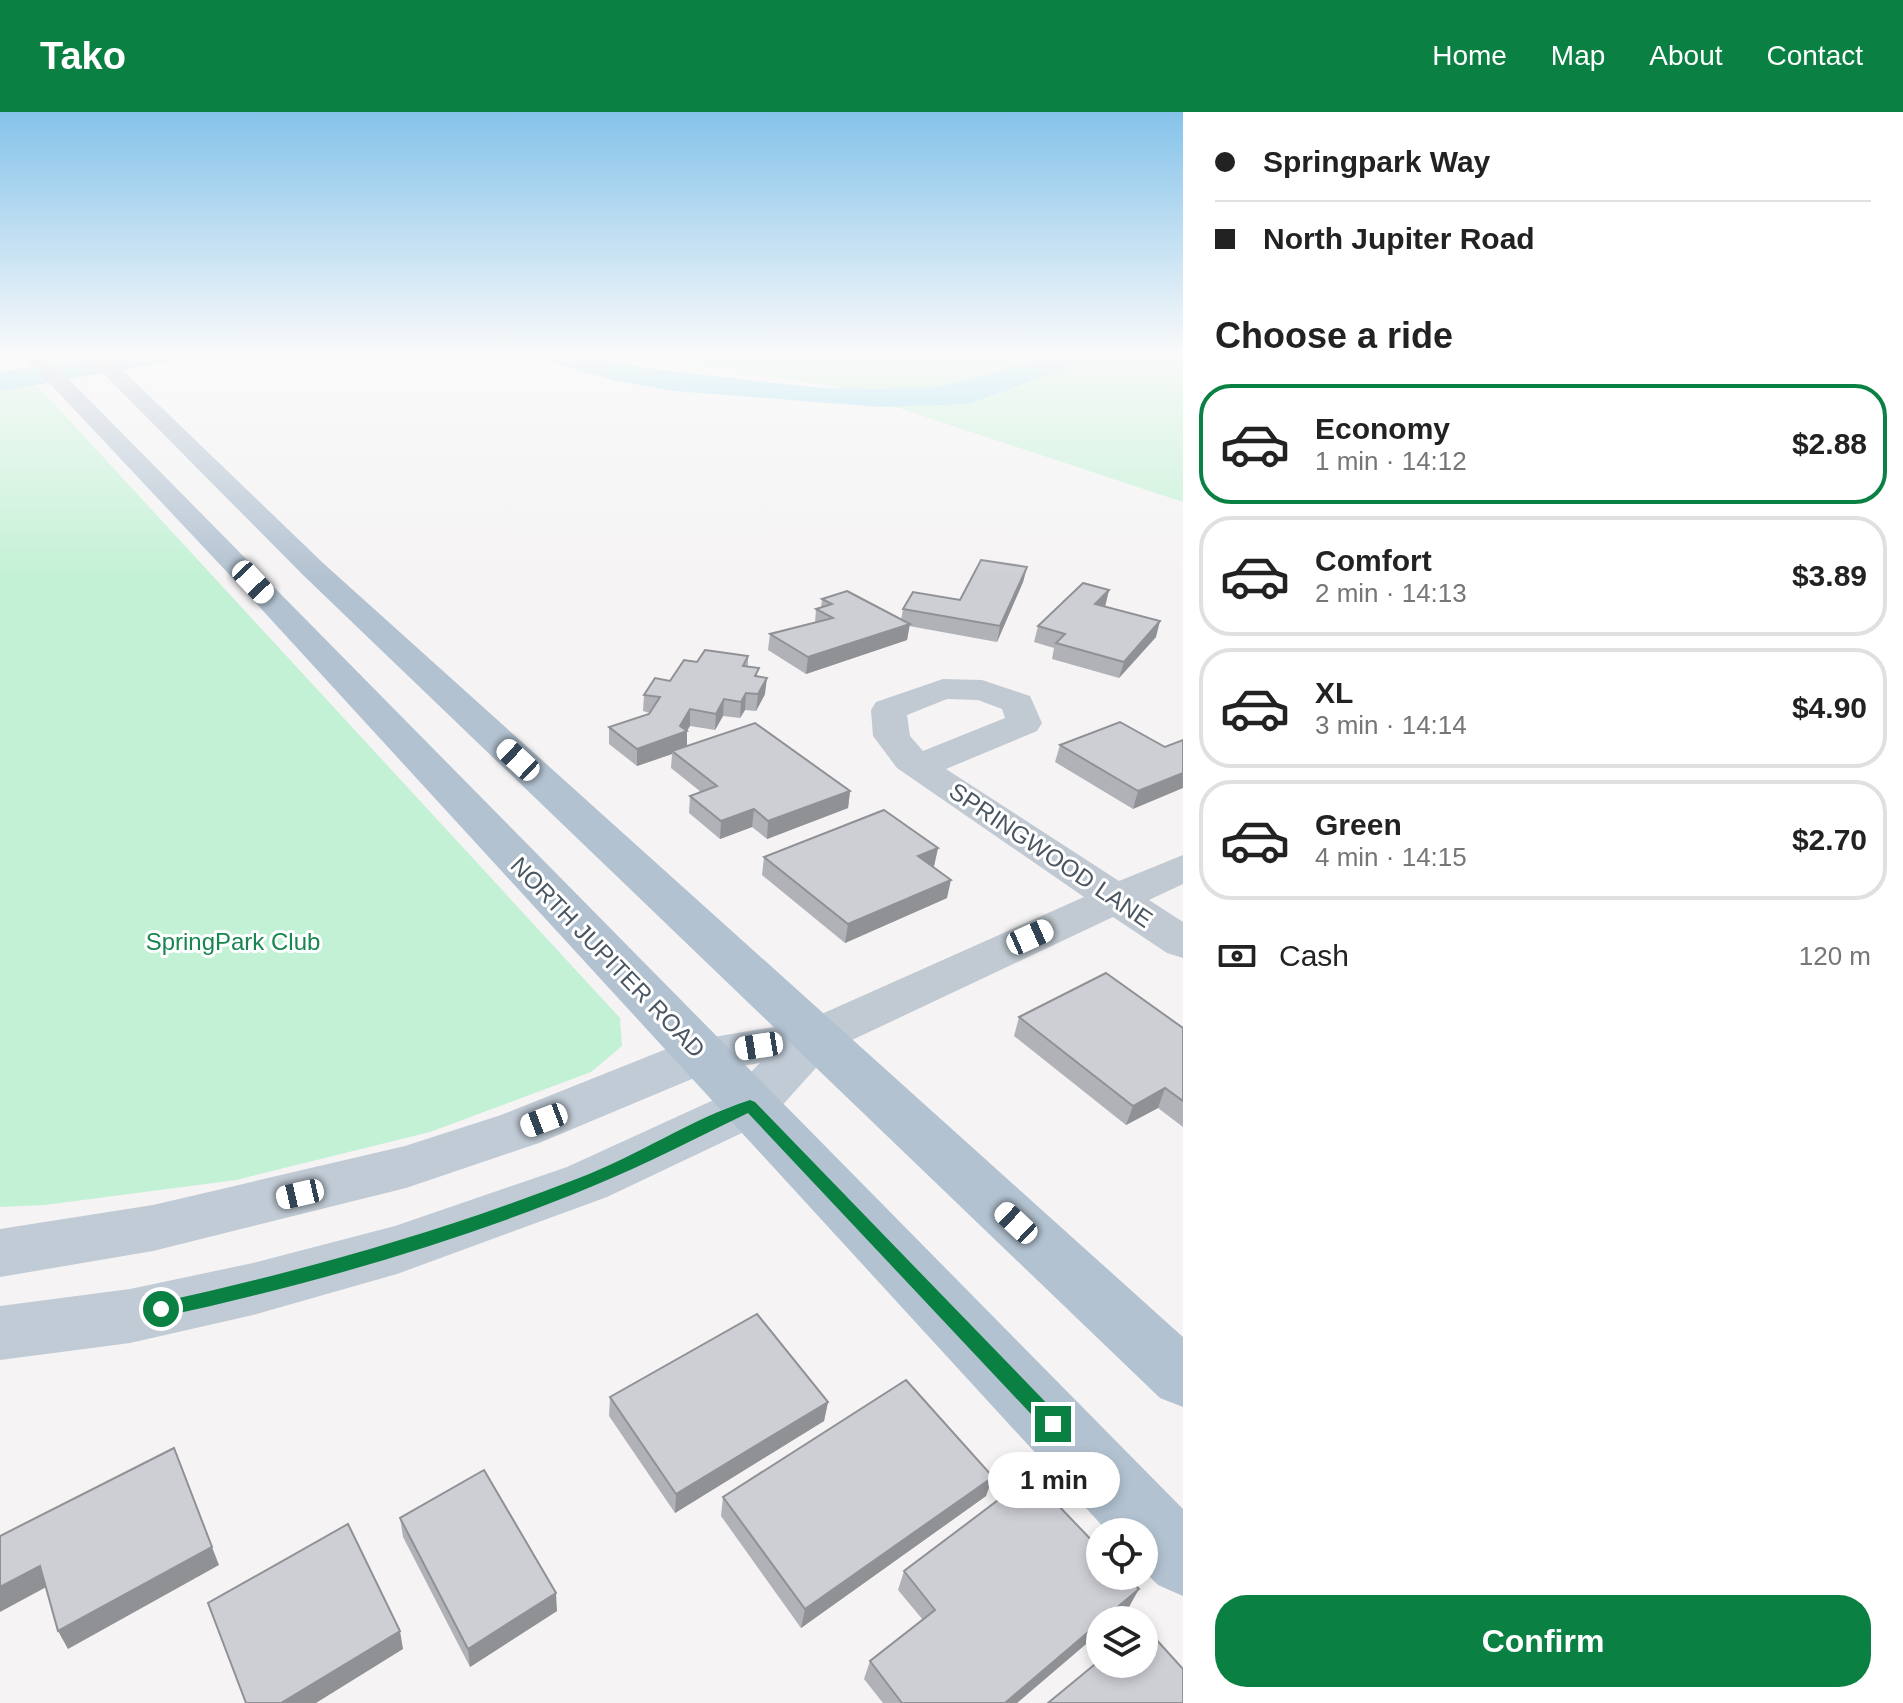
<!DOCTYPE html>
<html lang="en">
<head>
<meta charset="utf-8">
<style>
  :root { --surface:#fff; --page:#f6f6f6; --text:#222; --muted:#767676; --line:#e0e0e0; --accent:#0b8043 }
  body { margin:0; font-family:Arial,sans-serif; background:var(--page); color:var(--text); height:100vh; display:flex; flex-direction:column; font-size:30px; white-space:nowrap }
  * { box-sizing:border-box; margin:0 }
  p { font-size:26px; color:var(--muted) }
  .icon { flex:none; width:44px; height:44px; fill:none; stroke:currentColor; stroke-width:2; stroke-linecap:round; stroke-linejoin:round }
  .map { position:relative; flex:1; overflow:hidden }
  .details { display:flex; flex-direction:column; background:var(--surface); width:720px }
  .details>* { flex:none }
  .banner { display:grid; align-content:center; height:176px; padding:0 32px; background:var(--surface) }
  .controls { position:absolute; left:1086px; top:1406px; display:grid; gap:16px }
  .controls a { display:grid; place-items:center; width:72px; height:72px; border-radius:50%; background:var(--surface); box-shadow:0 4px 12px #0003; font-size:40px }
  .end { position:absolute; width:36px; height:36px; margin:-18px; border:10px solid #0b8043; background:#fff; box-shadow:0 0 0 4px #fff }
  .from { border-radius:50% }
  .bubble { position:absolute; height:56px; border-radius:28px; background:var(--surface); box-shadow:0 4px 12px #0003; font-size:26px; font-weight:700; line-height:56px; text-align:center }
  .car { position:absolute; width:24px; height:48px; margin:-24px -12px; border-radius:10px; box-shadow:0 0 6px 2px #0007; background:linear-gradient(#fff 24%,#345 0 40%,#fff 0 76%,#345 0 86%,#fff 0) }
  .banner b { display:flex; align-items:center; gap:28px; height:76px; font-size:30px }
  .banner b+b { border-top:2px solid var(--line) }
  .banner i { width:20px; height:20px; background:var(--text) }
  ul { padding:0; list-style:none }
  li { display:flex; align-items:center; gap:24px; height:120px; margin:0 16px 12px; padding:0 16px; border:4px solid var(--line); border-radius:32px }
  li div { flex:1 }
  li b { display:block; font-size:30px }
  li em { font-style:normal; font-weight:700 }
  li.selected { border-color:var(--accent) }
  li>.icon { width:72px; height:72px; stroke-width:1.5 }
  h2 { padding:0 32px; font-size:36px; line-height:96px }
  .pay { display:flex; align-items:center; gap:20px; height:88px; padding:0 32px; font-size:30px }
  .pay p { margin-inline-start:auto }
  .cta { display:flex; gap:16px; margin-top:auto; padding:16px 32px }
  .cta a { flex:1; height:92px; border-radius:32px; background:var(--accent); color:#fff; font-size:32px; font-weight:700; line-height:92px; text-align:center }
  header { display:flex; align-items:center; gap:48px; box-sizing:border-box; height:112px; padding:0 40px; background:var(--accent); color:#fff }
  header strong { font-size:38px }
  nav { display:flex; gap:44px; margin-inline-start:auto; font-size:28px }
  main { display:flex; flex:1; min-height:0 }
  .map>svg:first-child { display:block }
  .green { fill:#c3f1d5 }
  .water { fill:#90daee }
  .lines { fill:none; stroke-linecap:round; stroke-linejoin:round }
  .street { fill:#c1cad2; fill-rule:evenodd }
  .secondary { fill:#c1cbd6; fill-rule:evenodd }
  .primary { fill:#b3c2d1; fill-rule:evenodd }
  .wall { fill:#b0b2b7 }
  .shaded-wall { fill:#909195 }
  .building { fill:#cdcfd5; stroke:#909195; stroke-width:2 }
  .route { fill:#0b8043 }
  .labels { text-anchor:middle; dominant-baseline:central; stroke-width:6; stroke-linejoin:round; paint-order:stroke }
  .street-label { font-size:24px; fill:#4a5661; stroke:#fff }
  .park-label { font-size:24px; fill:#17864f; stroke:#fff }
</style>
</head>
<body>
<header>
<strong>Tako</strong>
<nav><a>Home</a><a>Map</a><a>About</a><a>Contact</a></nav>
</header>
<main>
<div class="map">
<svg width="1183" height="1591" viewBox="0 0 1183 1591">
  <rect width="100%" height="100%" fill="#f5f3f3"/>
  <g class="green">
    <path d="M 614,243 L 1183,243 L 1183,390 L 829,273 Z"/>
    <path d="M 23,258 L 620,906 L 622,934 L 591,960 L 430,1020 L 236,1068 L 45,1093 L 0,1095 L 0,260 Z"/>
  </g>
  <g class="water">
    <path d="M 107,243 L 209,243 L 0,279 L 0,260 Z"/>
    <path d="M 525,243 L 579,243 L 653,257 L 820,276 L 883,277 L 937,275 L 1003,259 L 1041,243 L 1130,243 L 1078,252 L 969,292 L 879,295 L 674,279 L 616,269 Z"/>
  </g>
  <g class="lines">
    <path class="street" d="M 943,567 L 982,568 L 1030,584 L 1042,611 L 1037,619 L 946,657 L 1119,769 L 1183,743 L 1183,772 L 1149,788 L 1183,810 L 1183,846 L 1167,841 L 1113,805 L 833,937 L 815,942 L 797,937 L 790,925 L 797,913 L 1084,785 L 897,656 L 873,624 L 871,598 L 876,590 ZM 947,587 L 978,588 L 1002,597 L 1005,606 L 923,639 L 910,624 L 907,603 Z"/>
    <path class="secondary" d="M 815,908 L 833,913 L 840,925 L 833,937 L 769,1008 L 607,1085 L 397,1162 L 253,1203 L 130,1231 L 0,1248 L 0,1194 L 130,1177 L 253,1151 L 395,1114 L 567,1055 L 731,980 L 760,951 L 711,959 L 539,1031 L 406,1076 L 153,1139 L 0,1165 L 0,1117 L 153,1093 L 405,1034 L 501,1003 L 684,930 Z"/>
    <g class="primary">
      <path d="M 23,243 L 45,243 L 1183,1397 L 1183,1484 L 1158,1473 L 1144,1459 L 1144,1420 L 1108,1420 L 242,476 Z"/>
      <path d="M 85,243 L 107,243 L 323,451 L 1183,1225 L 1183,1295 L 1160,1286 L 303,463 Z"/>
    </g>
  </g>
  <g class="wall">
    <path d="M 1027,455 L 1023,470 L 997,530 L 909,514 L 907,528 L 806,562 L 768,538 L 770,522 L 815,511 L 816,497 L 821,496 L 822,487 L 901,508 L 903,497 L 960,488 Z"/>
    <path d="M 1109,478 L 1105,495 L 1156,525 L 1119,566 L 1052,547 L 1054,536 L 1034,530 L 1038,514 Z"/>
    <path d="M 748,544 L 748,554 L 758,564 L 765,582 L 756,599 L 745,598 L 740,606 L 723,604 L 715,618 L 690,614 L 687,619 L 687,634 L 850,679 L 848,696 L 767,727 L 752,715 L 720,727 L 689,701 L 690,684 L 701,680 L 671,656 L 672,642 L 637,654 L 609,632 L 609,615 L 649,602 L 650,601 L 643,599 L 644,583 L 670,569 L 697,550 Z"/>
    <path d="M 1060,633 L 1165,635 L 1133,697 L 1055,650 Z"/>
    <path d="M 938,736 L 934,754 L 933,755 L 947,786 L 845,831 L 762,763 L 764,745 Z"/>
    <path d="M 1019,905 L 1183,916 L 1183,1015 L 1158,996 L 1126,1013 L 1014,924 Z"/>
    <path d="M 610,1285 L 828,1290 L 824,1309 L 675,1401 L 609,1304 Z"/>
    <path d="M 986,1384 L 801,1516 L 721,1404 L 723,1385 Z"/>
    <path d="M 400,1406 L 557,1499 L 470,1555 L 403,1425 Z"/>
    <path d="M 904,1459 L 1129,1495 L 1100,1508 L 1100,1520 L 1017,1591 L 883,1591 L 864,1567 L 870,1549 L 923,1508 L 898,1478 Z"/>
  </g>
  <g class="shaded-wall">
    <path d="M 1027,455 L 1023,470 L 997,530 L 1000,514 Z"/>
    <path d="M 1109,478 L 1105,494 L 1091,508 L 1095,492 Z"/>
    <path d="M 1160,509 L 1156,525 L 1119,566 L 1124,550 Z"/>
    <path d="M 910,512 L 907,528 L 806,562 L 808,545 Z"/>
    <path d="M 767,566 L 765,582 L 756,599 L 758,582 Z"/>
    <path d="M 746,581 L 745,598 L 740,606 L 741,590 Z"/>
    <path d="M 724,587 L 723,604 L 715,618 L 716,602 Z"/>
    <path d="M 690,597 L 690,614 L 686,620 L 687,619 L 687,637 L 672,639 L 672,642 L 637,654 L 637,637 L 680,614 Z"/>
    <path d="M 1183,661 L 1183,676 L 1133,697 L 1138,679 Z"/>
    <path d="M 850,679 L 848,696 L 767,727 L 768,709 Z"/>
    <path d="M 754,697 L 752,715 L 720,727 L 721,709 Z"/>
    <path d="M 938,736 L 934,754 L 914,762 L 918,744 Z"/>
    <path d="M 951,768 L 947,786 L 845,831 L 848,812 Z"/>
    <path d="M 1165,976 L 1158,996 L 1126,1013 L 1133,994 Z"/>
    <path d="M 828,1290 L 824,1309 L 675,1401 L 676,1382 Z"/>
    <path d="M 993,1365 L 986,1384 L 801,1516 L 805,1497 Z"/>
    <path d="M 212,1435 L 219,1453 L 68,1537 L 58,1519 Z"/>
    <path d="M 40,1454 L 50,1473 L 0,1500 L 0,1475 Z"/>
    <path d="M 1139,1477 L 1129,1495 L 1114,1508 L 1102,1508 Z"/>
    <path d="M 556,1481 L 557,1499 L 470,1555 L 468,1537 Z"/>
    <path d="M 1100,1510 L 1100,1520 L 1017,1591 L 1005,1591 Z"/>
    <path d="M 400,1519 L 403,1537 L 316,1591 L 281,1591 Z"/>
  </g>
  <g class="building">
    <path d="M 981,448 L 1027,455 L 1000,514 L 903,497 L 913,480 L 960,488 Z"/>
    <path d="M 1083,471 L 1109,478 L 1095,492 L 1160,509 L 1124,550 L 1056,531 L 1065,522 L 1038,514 Z"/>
    <path d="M 847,479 L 910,512 L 808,545 L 770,522 L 833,506 L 816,497 L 832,492 L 822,487 Z"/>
    <path d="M 705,538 L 748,544 L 743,554 L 759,556 L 755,564 L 767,566 L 758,582 L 746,581 L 741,590 L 724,587 L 716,602 L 690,597 L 680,614 L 687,619 L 637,637 L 609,615 L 649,602 L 660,585 L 644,583 L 655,566 L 670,569 L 684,548 L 697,550 Z"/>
    <path d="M 1120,610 L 1165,635 L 1183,628 L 1183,661 L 1138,679 L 1060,633 Z"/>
    <path d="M 755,611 L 850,679 L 768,709 L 754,697 L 721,709 L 690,684 L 717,674 L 672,639 Z"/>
    <path d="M 884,698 L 938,736 L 918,744 L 951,768 L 848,812 L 764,745 Z"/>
    <path d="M 1106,861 L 1183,916 L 1183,989 L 1165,976 L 1133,994 L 1019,905 Z"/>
    <path d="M 757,1202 L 828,1290 L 676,1382 L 610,1285 Z"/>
    <path d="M 906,1268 L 993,1365 L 805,1497 L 723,1385 Z"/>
    <path d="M 174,1336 L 212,1435 L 58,1519 L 40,1454 L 0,1475 L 0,1424 Z"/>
    <path d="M 484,1358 L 556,1481 L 468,1537 L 400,1406 Z"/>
    <path d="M 1030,1364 L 1100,1437 L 1100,1464 L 1126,1464 L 1139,1477 L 1102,1508 L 1100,1508 L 1100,1510 L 1005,1591 L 902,1591 L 870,1549 L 935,1498 L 904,1459 Z"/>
    <path d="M 348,1412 L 400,1519 L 281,1591 L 246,1591 L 208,1491 Z"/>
    <path d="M 1144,1514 L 1183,1557 L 1183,1591 L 1048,1591 L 1100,1548 L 1100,1552 L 1144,1552 Z"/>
  </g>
  <linearGradient id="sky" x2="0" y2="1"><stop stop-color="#85c3ea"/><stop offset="0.52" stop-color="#fafafa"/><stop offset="1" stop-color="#fafafa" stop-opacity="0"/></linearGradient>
  <rect width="1183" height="466" fill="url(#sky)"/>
  <path class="route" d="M 750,988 L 755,990 L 1060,1305 L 1063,1312 L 1060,1318 L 1053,1321 L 1046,1318 L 748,1001 C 696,1026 645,1053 593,1074 C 454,1132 308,1173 161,1205 L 155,1203 L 152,1197 L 155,1192 L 161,1190 C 303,1159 443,1119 579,1066 C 637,1044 691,1007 750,988 Z"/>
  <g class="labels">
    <g class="street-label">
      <text transform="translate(1051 743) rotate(34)">SPRINGWOOD LANE</text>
      <text transform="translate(608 845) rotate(46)">NORTH JUPITER ROAD</text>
    </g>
    <g class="park-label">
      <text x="233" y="829">SpringPark Club</text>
    </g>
  </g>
</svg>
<div class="controls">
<a><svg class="icon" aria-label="locate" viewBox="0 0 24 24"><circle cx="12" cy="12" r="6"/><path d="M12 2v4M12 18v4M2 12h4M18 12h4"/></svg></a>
<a><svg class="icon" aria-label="layers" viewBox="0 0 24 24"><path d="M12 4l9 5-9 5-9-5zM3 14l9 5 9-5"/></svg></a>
</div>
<i class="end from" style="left:161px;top:1197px"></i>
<i class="end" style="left:1053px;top:1312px"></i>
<div class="bubble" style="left:988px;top:1340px;width:132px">1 min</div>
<i class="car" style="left:253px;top:470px;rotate:137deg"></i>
<i class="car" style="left:518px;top:648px;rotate:313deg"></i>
<i class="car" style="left:1030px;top:825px;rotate:66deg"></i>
<i class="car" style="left:759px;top:934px;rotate:261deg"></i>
<i class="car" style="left:544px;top:1008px;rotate:249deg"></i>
<i class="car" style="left:300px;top:1082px;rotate:257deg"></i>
<i class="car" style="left:1016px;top:1111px;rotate:313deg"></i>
</div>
<section class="details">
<div class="banner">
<b><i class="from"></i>Springpark Way</b>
<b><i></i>North Jupiter Road</b>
</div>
<h2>Choose a ride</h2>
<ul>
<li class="selected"><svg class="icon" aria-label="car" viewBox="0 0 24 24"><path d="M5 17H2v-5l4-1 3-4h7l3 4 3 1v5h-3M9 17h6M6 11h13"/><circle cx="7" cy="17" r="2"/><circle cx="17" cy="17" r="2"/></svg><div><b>Economy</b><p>1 min · 14:12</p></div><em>$2.88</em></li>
<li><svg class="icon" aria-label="car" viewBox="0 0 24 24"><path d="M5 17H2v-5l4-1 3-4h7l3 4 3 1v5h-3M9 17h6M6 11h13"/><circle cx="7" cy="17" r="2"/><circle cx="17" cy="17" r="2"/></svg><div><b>Comfort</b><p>2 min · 14:13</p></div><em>$3.89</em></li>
<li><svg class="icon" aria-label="car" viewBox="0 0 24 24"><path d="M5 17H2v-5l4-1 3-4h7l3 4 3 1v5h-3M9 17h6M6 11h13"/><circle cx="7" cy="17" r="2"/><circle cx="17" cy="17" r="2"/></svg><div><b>XL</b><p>3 min · 14:14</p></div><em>$4.90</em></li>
<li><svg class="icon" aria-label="car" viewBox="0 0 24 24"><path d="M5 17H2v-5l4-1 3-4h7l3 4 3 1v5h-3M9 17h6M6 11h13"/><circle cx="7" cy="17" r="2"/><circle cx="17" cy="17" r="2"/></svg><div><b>Green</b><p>4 min · 14:15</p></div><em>$2.70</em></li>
</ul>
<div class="pay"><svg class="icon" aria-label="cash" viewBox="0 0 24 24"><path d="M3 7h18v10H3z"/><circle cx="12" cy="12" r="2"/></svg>Cash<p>120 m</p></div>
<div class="cta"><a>Confirm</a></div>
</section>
</main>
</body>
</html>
